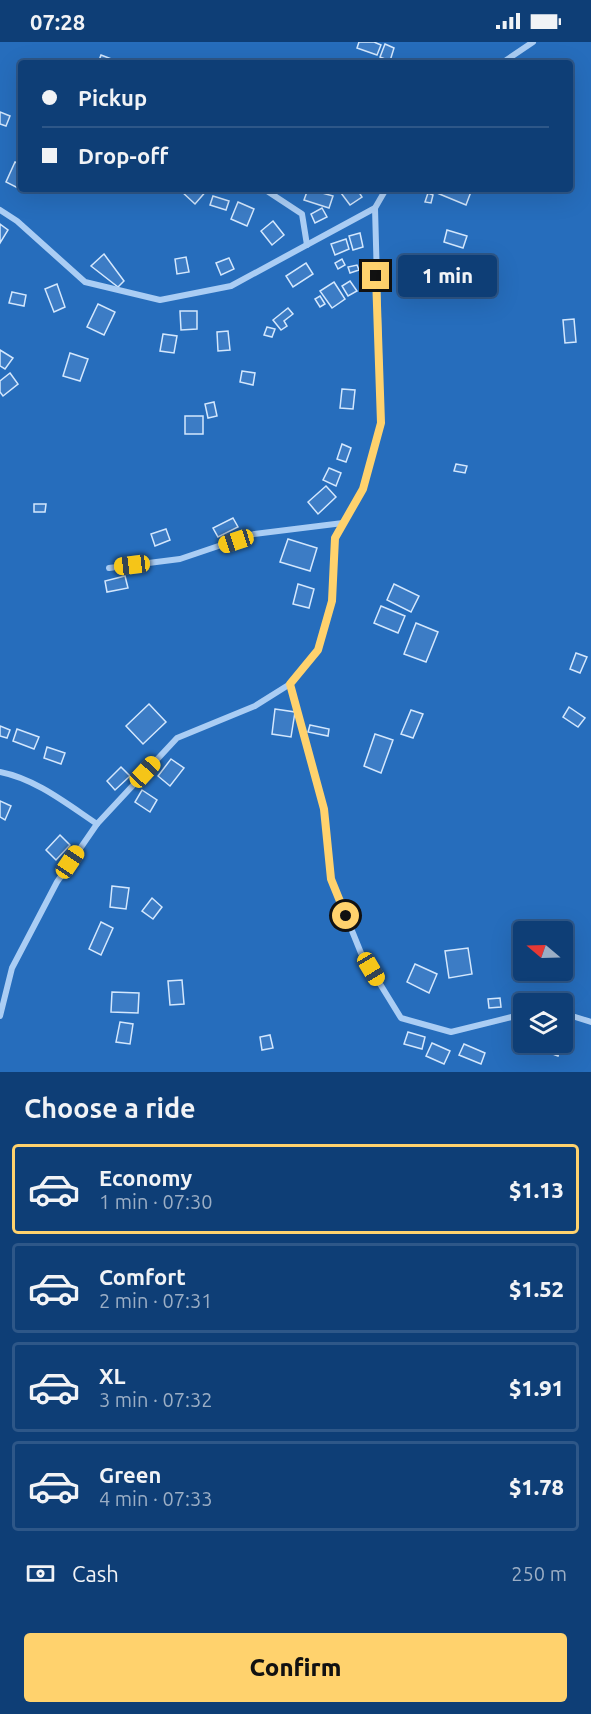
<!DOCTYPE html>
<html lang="en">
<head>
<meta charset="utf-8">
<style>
  :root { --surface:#0e3e76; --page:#17457b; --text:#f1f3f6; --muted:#9baec5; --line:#2e5788; --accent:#ffd26d }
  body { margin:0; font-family:Ubuntu,sans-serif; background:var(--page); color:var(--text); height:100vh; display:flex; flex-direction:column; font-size:22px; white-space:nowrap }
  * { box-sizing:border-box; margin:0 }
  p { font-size:20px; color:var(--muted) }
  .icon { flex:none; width:33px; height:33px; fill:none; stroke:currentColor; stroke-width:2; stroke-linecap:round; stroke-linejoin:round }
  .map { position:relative; height:1030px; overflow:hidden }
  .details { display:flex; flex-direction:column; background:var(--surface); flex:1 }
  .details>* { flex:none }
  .top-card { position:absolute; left:18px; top:18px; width:555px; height:132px; border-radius:6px; box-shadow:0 6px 24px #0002,0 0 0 2px var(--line); display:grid; align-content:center; height:132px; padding:0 24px; background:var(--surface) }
  .needle { width:39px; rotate:289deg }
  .tools { position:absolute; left:513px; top:879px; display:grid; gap:12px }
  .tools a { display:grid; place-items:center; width:60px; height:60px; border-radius:6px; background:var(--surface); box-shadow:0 6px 24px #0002,0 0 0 2px var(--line); font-size:30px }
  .end { position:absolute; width:27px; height:27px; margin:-14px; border:8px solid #ffd26d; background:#111; box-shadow:0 0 0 3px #111 }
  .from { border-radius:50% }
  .bubble { position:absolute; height:42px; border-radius:6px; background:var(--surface); box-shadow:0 6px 24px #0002,0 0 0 2px var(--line); font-size:20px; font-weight:800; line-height:42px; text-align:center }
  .car { position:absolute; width:18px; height:36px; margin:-18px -9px; border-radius:8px; box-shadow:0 0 4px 2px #0007; background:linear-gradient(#f5c518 24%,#345 0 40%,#f5c518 0 76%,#345 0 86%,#f5c518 0) }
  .top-card b { display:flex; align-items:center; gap:21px; height:57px; font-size:22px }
  .top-card b+b { border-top:2px solid var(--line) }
  .top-card i { width:15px; height:15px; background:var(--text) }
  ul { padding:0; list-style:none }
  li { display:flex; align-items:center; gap:18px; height:90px; margin:0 12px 9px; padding:0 12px; border:3px solid var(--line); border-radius:6px }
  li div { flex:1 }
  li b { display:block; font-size:22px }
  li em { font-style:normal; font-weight:800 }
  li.on { border-color:var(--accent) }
  li>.icon { width:54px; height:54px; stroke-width:1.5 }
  h2 { padding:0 24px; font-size:27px; line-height:72px }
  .pay { display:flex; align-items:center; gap:15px; height:66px; padding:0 24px; font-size:22px }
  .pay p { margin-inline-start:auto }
  .button { display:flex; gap:12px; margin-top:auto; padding:12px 24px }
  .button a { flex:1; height:69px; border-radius:6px; background:var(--accent); color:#111; font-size:24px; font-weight:800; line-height:69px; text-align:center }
  .status { display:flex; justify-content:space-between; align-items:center; height:42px; padding:0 30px; background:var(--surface); direction:ltr }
  .status svg { height:16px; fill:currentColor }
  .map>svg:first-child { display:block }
  .green { fill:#266dbc; fill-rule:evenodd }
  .building { fill:#3c7cc5; stroke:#d3e7fd; stroke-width:1.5 }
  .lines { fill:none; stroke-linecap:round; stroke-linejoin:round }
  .minor { stroke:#aacdf4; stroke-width:6 }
  .route { stroke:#ffd26d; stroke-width:8 }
</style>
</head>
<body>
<div class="status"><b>07:28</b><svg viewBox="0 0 49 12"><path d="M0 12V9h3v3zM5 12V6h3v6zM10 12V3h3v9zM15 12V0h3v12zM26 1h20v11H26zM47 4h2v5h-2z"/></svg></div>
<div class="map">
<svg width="591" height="1030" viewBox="0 0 591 1030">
  <rect width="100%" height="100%" fill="#13539e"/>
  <path class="green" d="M 0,0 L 591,0 L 591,1030 L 0,1030 ZM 21,21 L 570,21 L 570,147 L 21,147 ZM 524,890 L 562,890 L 562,928 L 524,928 ZM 524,962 L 562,962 L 562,1000 L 524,1000 Z"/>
  <g class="building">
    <path d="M 359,0 L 374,0 L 381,3 L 377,13 L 357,6 Z"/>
    <path d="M 385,2 L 394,6 L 390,19 L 380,15 Z"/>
    <path d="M 101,13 L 114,18 L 113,21 L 98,21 Z"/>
    <path d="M 0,70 L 10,74 L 6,84 L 0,82 Z"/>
    <path d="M 15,120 L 21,123 L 20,147 L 6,140 Z"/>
    <path d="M 183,147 L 208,147 L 195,162 L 181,149 Z"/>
    <path d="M 308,147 L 333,154 L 329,166 L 304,158 Z"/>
    <path d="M 338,147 L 357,147 L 362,155 L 350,163 Z"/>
    <path d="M 438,147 L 472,147 L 466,163 L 437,151 Z"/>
    <path d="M 428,151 L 433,153 L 431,161 L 425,160 Z"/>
    <path d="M 213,154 L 229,159 L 226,168 L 210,163 Z"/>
    <path d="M 238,160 L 254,167 L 247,184 L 231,177 Z"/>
    <path d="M 322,166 L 327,175 L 315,181 L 311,172 Z"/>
    <path d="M 273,179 L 284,193 L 272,203 L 261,189 Z"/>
    <path d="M 0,182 L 8,188 L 0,201 Z"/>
    <path d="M 447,188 L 467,194 L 463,206 L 444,200 Z"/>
    <path d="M 360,191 L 363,205 L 353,208 L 349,194 Z"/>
    <path d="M 346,197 L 349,207 L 335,213 L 331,202 Z"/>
    <path d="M 104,212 L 124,239 L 118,245 L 91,224 Z"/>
    <path d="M 186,215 L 189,230 L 177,232 L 175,217 Z"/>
    <path d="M 229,216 L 234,227 L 221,233 L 216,221 Z"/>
    <path d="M 342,217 L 345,223 L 338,227 L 335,221 Z"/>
    <path d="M 306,221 L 313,232 L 293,245 L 286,234 Z"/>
    <path d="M 357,223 L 359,228 L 350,231 L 348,225 Z"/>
    <path d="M 350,239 L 357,249 L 348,254 L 342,244 Z"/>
    <path d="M 334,240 L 345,257 L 332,266 L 320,249 Z"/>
    <path d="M 57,242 L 65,265 L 54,270 L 45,247 Z"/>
    <path d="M 12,250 L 26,253 L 24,264 L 9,261 Z"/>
    <path d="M 320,254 L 325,262 L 320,265 L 315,257 Z"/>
    <path d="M 98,262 L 115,270 L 104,293 L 87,285 Z"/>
    <path d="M 288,266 L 293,272 L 284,279 L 287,284 L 281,288 L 273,278 Z"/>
    <path d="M 180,269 L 197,269 L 197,287 L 181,288 Z"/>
    <path d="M 574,277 L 576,300 L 565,301 L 563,278 Z"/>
    <path d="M 267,285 L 275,287 L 272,295 L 264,293 Z"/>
    <path d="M 228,289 L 230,308 L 218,309 L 217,290 Z"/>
    <path d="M 163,292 L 177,294 L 174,311 L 160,309 Z"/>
    <path d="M 0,308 L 13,316 L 5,327 L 0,324 Z"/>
    <path d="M 70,311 L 88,317 L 80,339 L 63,334 Z"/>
    <path d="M 242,329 L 255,331 L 253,343 L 240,340 Z"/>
    <path d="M 10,331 L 18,342 L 3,354 L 0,350 L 0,339 Z"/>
    <path d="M 342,347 L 355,348 L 353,367 L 340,366 Z"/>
    <path d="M 214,360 L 217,374 L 208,376 L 205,362 Z"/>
    <rect x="185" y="374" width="18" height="18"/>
    <path d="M 342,402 L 351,406 L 346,420 L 337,417 Z"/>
    <path d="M 456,422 L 467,424 L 465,431 L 454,429 Z"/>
    <path d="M 329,426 L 341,431 L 336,444 L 323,438 Z"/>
    <path d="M 326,444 L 336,455 L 318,472 L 308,460 Z"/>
    <path d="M 34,462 L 46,462 L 45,470 L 34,470 Z"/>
    <path d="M 233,476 L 238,485 L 218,495 L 213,486 Z"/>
    <path d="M 166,487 L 170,498 L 155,504 L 151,492 Z"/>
    <path d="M 288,497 L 317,506 L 310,529 L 280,520 Z"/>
    <path d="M 125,534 L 128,546 L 107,550 L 105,539 Z"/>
    <path d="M 298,542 L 314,547 L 309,566 L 293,562 Z"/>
    <path d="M 394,542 L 419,554 L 411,570 L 387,558 Z"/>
    <path d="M 381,564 L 405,574 L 398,591 L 374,581 Z"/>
    <path d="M 416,581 L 438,590 L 426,620 L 404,612 Z"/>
    <path d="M 576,611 L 587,615 L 580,631 L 570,627 Z"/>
    <path d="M 149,662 L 166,680 L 143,702 L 126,684 Z"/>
    <path d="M 569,665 L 585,676 L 578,685 L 563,675 Z"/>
    <path d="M 275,667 L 295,670 L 291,695 L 272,692 Z"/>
    <path d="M 411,668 L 423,672 L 413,696 L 401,692 Z"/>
    <path d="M 310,683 L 329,687 L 328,694 L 308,690 Z"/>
    <path d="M 0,684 L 10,688 L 7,696 L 0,694 Z"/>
    <path d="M 17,687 L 39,695 L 34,707 L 13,699 Z"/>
    <path d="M 375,692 L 393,698 L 381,731 L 364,724 Z"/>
    <path d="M 47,705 L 65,711 L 61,722 L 44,716 Z"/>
    <path d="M 171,717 L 184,726 L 170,744 L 158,734 Z"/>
    <path d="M 121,725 L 130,734 L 115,748 L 107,739 Z"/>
    <path d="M 142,748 L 157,758 L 150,770 L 135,760 Z"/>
    <path d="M 0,759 L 11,764 L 5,778 L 0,775 Z"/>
    <path d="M 60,793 L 70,803 L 56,818 L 46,808 Z"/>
    <path d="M 112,844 L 129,846 L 126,867 L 110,865 Z"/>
    <path d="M 152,856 L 162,865 L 153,877 L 142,869 Z"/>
    <path d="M 101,880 L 113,886 L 101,913 L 89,907 Z"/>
    <path d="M 468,906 L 472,932 L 449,936 L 445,909 Z"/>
    <path d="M 415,922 L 437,932 L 429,951 L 407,940 Z"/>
    <path d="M 182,938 L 184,962 L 170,963 L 168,939 Z"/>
    <path d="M 112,950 L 139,951 L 138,971 L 111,970 Z"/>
    <path d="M 500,956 L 501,965 L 489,966 L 488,957 Z"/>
    <path d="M 120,980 L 133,982 L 130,1002 L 116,1000 Z"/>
    <path d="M 408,990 L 425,995 L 422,1007 L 404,1002 Z"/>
    <path d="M 270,993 L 273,1006 L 262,1008 L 260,995 Z"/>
    <path d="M 544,1000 L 562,1002 L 558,1014 L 542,1008 Z"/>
    <path d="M 432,1001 L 450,1009 L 444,1022 L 426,1014 Z"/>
    <path d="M 464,1002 L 485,1011 L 481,1022 L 459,1013 Z"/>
  </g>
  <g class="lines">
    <g class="minor">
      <path d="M 502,21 L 533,0"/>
      <path d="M 264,147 L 302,172 L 307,203"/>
      <path d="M 0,168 L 17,179 L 85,240 L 160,258 L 231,244 L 375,166"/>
      <path d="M 109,526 L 180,517 L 254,492 L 343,481"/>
      <path d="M 290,642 L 324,767 L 331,837 L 361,911 L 401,976 L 451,990 L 524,972"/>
      <path d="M 0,730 C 36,737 67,762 97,782"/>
      <path d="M 0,974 L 12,926 L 57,840 L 97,782 L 177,696 L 255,664 L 290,642 L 318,608 L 332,559 L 335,496 L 363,447 L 381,382 L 375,166 L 386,147"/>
      <path d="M 562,974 L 572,974 L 591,980"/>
    </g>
  </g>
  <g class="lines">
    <path class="route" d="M 346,874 L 331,837 L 324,767 L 290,642 L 318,608 L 332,559 L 335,496 L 363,447 L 381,381 L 376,234"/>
  </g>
</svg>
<div class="tools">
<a><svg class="needle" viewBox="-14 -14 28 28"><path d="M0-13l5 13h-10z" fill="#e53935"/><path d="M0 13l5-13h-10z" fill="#9baec5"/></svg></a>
<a><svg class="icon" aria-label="layers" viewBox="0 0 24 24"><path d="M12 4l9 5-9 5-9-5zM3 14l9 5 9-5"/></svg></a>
</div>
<i class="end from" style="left:346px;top:874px"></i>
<i class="end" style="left:376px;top:234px"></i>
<div class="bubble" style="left:398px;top:213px;width:99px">1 min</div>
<i class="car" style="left:236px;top:499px;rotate:252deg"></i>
<i class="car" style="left:132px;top:523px;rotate:263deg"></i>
<i class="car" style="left:145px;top:730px;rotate:43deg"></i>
<i class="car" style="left:70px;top:820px;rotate:34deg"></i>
<i class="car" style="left:371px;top:927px;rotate:149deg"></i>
<div class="top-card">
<b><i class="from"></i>Pickup</b>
<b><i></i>Drop-off</b>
</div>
</div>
<section class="details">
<h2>Choose a ride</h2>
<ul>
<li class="on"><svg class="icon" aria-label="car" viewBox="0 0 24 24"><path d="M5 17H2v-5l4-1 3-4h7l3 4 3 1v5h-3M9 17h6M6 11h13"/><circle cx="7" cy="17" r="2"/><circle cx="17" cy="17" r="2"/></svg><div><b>Economy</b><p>1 min · 07:30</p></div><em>$1.13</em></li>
<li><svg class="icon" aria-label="car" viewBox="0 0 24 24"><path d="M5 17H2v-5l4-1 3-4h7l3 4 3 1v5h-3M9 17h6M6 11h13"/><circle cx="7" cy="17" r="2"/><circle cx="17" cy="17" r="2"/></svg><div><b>Comfort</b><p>2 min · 07:31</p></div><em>$1.52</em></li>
<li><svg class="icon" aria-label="car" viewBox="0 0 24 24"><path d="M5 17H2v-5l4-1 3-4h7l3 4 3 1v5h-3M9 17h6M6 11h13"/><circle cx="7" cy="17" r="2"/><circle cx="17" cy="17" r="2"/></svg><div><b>XL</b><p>3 min · 07:32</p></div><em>$1.91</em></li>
<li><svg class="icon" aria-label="car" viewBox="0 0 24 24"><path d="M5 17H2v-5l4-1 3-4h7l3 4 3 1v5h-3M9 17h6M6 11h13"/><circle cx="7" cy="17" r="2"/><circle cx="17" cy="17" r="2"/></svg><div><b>Green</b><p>4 min · 07:33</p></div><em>$1.78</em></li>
</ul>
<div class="pay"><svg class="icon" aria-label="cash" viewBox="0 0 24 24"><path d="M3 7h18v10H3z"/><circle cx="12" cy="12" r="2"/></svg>Cash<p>250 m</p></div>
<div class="button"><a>Confirm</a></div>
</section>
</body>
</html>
